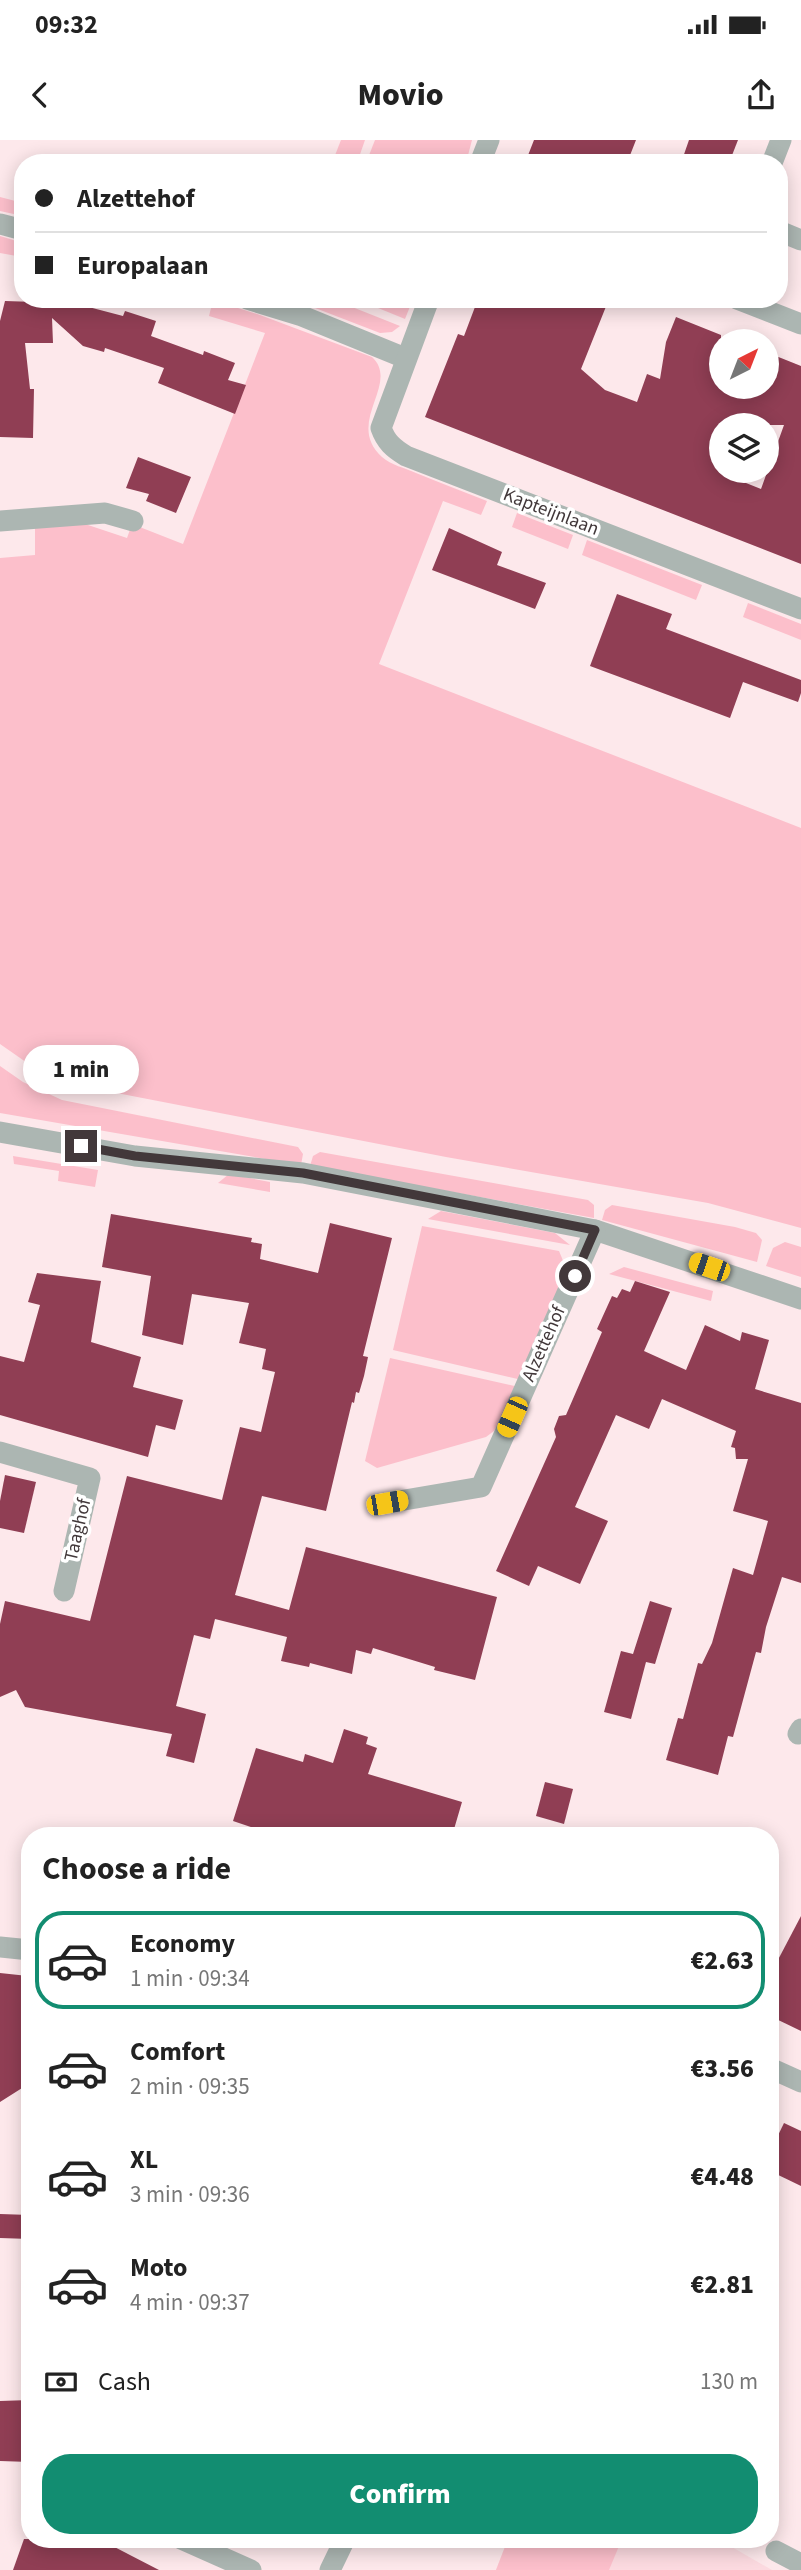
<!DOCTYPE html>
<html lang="en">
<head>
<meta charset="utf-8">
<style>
  :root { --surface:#fff; --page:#f2f2f2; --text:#222; --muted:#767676; --line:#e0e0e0; --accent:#128d71 }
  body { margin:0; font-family:"Source Sans 3",sans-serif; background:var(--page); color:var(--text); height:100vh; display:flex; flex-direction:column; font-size:26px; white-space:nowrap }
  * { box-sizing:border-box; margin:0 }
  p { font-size:23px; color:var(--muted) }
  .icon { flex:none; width:38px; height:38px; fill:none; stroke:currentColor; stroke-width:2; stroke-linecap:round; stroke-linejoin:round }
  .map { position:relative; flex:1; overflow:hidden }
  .panel { position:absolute; left:21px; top:1687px; width:758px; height:721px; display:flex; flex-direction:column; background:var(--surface); border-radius:28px; box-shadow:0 4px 18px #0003 }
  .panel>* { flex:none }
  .hud { position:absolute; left:14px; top:14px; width:774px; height:154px; border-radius:28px; box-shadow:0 4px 18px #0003; display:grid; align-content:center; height:154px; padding:0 21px; background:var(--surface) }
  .needle { width:46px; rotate:42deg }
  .fabs { position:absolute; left:709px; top:189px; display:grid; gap:14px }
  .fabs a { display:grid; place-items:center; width:70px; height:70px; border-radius:50%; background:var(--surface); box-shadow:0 4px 18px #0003; font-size:35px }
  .end { position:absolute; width:32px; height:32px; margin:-16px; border:9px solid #42383a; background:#fff; box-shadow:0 0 0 4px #fff }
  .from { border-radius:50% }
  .bubble { position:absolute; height:49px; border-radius:24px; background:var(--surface); box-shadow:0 4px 18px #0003; font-size:23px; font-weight:800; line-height:49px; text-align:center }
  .car { position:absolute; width:21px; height:42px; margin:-21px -10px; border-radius:9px; box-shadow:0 0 5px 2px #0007; background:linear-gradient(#f5c518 24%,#345 0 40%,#f5c518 0 76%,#345 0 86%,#f5c518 0) }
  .hud b { display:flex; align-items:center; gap:24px; height:66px; font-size:26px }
  .hud b+b { border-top:2px solid var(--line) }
  .hud i { width:18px; height:18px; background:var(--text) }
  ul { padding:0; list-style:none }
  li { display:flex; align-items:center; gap:21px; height:98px; margin:0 14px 10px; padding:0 7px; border:4px solid transparent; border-radius:28px }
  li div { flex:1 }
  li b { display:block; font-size:26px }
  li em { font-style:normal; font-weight:800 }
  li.selected { border-color:var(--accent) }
  li>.icon { width:63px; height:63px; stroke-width:1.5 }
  h2 { padding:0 21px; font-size:32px; line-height:84px }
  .pay { display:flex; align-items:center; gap:18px; height:77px; padding:0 21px; font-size:26px }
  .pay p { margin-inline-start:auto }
  .action { display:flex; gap:14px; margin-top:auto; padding:14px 21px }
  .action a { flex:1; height:80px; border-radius:28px; background:var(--accent); color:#fff; font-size:28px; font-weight:800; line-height:80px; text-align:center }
  .status { display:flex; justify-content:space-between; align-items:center; height:49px; padding:0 35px; background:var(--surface); direction:ltr }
  .status svg { height:19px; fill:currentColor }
  header { display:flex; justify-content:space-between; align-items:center; height:91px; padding:0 21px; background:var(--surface); font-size:32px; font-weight:800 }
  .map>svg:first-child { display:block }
  .built { fill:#fcdae0 }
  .green { fill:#fcbfcb }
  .building { fill:#903e54; fill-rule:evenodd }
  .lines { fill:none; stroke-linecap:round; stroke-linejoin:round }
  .minor { stroke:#acb6b2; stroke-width:21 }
  .route { stroke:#42383a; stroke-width:9 }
  .labels { text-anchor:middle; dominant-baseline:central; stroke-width:7; stroke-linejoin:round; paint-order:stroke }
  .street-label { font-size:19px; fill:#42383a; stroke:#fff }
</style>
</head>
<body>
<div class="status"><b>09:32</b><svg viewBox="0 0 49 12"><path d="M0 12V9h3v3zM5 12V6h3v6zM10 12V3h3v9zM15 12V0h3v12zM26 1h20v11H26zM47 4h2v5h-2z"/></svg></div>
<header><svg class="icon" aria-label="back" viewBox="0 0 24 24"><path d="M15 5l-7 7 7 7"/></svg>Movio<svg class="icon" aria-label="share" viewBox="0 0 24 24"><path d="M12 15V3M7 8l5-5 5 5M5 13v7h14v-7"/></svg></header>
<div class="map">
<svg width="801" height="2430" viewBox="0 0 801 2430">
  <rect width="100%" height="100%" fill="#fde8eb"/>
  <path class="built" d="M 508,2399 L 718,2399 L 772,2430 L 496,2430 Z"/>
  <g class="green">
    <path d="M 341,0 L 365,0 L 357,23 L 332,23 Z"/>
    <path d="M 375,0 L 472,0 L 466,23 L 366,23 Z"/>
    <path d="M 0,57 L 23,63 L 23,76 L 0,71 Z"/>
    <path d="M 0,96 L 23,103 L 22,117 L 0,113 Z"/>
    <path d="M 313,159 L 332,159 L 400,186 L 392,192 L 380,193 L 310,166 Z"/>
    <path d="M 356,159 L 413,159 L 405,179 Z"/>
    <path d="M 213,160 L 260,175 L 372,217 C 401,244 344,282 382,317 C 391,325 405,328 416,333 C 439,342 463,352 487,361 L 481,375 L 443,361 L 379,524 L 801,688 L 801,1088 L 708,1063 L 446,1017 L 96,949 L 66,941 L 33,927 L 0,904 L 0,418 L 35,415 L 35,384 L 70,379 L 127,398 L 132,384 L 183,404 L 265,193 L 209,176 Z"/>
    <path d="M 517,373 L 573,395 L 568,409 L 512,387 Z"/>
    <path d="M 587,400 L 702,445 L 696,460 L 582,415 Z"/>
    <path d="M 748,463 L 801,484 L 801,500 L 743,477 Z"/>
    <path d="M 0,926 L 23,942 L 62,960 L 298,1007 L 303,1014 L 301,1025 L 0,973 Z"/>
    <path d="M 320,1012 L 588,1060 L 594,1065 L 594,1078 L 310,1026 L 313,1016 Z"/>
    <path d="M 13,1016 L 98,1030 L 95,1047 L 58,1041 L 59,1031 L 14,1024 Z"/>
    <path d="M 229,1034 L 270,1042 L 270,1052 L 218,1043 Z"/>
    <path d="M 612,1065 L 735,1087 L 756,1093 L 762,1100 L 757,1122 L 602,1080 L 605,1070 Z"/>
    <path d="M 441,1071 L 555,1093 L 570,1105 L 428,1079 Z"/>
    <path d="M 422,1086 L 559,1111 L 564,1123 L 572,1126 L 522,1240 L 393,1210 Z"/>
    <path d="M 785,1102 L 801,1107 L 801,1137 L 766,1126 L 773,1108 Z"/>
    <path d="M 624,1127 L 713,1151 L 711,1161 L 609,1134 Z"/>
    <path d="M 390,1218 L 519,1247 L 494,1291 L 486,1297 L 377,1328 L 365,1321 Z"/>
    <path d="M 508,2399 L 622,2399 L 609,2430 L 496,2430 Z"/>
  </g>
  <g class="building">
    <path d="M 534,0 L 636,0 L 627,23 L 601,23 L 581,15 L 578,23 L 525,23 Z"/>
    <path d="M 689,0 L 738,0 L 729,23 L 681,23 Z"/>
    <path d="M 31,159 L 81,159 L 81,165 L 123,176 L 125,171 L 156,181 L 151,196 L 203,215 L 204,211 L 235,223 L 228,240 L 246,245 L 235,274 L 158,243 L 164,228 L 105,208 L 104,212 L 83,206 L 52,178 L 53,203 L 25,203 L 30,249 L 34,249 L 33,298 L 0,297 L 0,181 L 5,161 L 35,162 Z"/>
    <path d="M 478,159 L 609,159 L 581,229 L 605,250 L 637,262 L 647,234 L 660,239 L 666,202 L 676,177 L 721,195 L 721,247 L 766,247 L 766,212 L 801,226 L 801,424 L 425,277 L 458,194 L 464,196 ZM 721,285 L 784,285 L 761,349 L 721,333 Z"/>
    <path d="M 138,317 L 191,337 L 176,373 L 146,361 L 149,354 L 126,348 Z"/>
    <path d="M 449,388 L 502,412 L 497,425 L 546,443 L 535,469 L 432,430 Z"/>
    <path d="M 617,454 L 672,474 L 666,489 L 801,540 L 801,553 L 798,562 L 743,542 L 730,578 L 590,526 Z"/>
    <path d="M 111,1074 L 252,1098 L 251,1102 L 262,1104 L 260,1119 L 318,1133 L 330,1083 L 392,1098 L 363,1216 L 368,1217 L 364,1236 L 359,1253 L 356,1252 L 354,1263 L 352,1262 L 326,1371 L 262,1356 L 235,1455 L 289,1470 L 306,1407 L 497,1457 L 475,1540 L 434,1530 L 435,1527 L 373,1508 L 371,1514 L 356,1510 L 352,1534 L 310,1523 L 309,1527 L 281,1521 L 287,1497 L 215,1479 L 210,1499 L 194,1495 L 176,1566 L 206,1574 L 194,1623 L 166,1616 L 172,1594 L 25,1567 L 16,1550 L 0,1557 L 0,1484 L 5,1461 L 90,1481 L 127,1336 L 222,1360 L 240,1287 L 261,1292 L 275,1232 L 262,1229 L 266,1209 L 239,1203 L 249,1163 L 192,1154 L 183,1205 L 142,1195 L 151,1136 L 102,1127 Z"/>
    <path d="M 37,1133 L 101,1141 L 91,1202 L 141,1217 L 133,1247 L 183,1260 L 175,1290 L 156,1285 L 148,1317 L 0,1275 L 0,1216 L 24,1222 L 40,1165 L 28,1162 Z"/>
    <path d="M 635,1141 L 670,1152 L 644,1211 L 686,1230 L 705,1185 L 740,1201 L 742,1192 L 769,1200 L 755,1249 L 801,1263 L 801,1443 L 782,1437 L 766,1487 L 761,1513 L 756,1512 L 733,1597 L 728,1596 L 718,1635 L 666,1620 L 678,1578 L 683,1579 L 698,1523 L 702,1524 L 712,1503 L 733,1428 L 753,1435 L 768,1381 L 733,1371 L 748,1319 L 736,1319 L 735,1308 L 731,1307 L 736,1291 L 662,1259 L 649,1289 L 616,1275 L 575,1367 L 608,1381 L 580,1444 L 538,1426 L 529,1446 L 496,1431 L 556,1297 L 554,1289 L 559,1276 L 566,1275 L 602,1192 L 597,1189 L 612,1156 L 617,1158 L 622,1149 L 630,1152 Z"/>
    <path d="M 5,1335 L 36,1342 L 24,1393 L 0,1388 L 0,1361 Z"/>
    <path d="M 650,1461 L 672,1468 L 655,1524 L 646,1522 L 631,1579 L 604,1572 L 621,1511 L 633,1514 Z"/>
    <path d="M 344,1589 L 368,1597 L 366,1604 L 377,1608 L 368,1634 L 462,1662 L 452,1696 L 278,1696 L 233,1681 L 256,1608 L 303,1622 L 305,1614 L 333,1623 Z"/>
    <path d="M 545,1642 L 573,1649 L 564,1684 L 536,1676 Z"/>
    <path d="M 801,1776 L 801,1891 L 770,1876 L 770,1835 Z"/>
    <path d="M 0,1833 L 28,1836 L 23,1890 L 30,1890 L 30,1943 L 0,1962 Z"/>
    <path d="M 784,1983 L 801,1991 L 801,2046 L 770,2031 L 770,2012 Z"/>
    <path d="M 0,2074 L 30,2075 L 30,2099 L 0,2098 Z"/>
    <path d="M 30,2260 L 30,2322 L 0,2321 L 0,2261 Z"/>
    <path d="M 24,2399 L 99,2399 L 159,2430 L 13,2430 Z"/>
  </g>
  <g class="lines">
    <g class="minor">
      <path d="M 480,23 L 489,0"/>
      <path d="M 772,23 L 781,0"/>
      <path d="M 0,84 L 23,90"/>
      <path d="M 779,91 L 801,100"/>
      <path d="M 247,159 L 302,176 L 405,218"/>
      <path d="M 429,159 L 381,288 C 386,302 393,308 406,316 L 801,469"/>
      <path d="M 737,159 L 801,184"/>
      <path d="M 0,381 L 105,373 L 133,381"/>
      <path d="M 0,992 L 135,1016 L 303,1033 L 595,1090 L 801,1159"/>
      <path d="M 0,1312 L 90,1338 L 64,1451"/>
      <path d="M 387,1363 L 481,1347 L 595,1090"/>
      <path d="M 798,1594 L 801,1589"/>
      <path d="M 0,1807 L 30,1810"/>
      <path d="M 770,1928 L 801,1942"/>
      <path d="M 181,2399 L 251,2430"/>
      <path d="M 776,2411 L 801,2424"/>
      <path d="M 330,2430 L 345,2399"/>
    </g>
  </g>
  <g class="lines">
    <path class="route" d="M 81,1006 L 135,1016 L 303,1033 L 595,1090 L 575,1136"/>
  </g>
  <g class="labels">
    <g class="street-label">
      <text transform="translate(551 372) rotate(21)">Kapteijnlaan</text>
      <text transform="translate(544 1204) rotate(-66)">Alzettehof</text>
      <text transform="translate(78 1390) rotate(-77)">Taaghof</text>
    </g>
  </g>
</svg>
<div class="fabs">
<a><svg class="needle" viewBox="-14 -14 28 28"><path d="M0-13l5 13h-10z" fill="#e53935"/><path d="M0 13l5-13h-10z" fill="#767676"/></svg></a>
<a><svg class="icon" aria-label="layers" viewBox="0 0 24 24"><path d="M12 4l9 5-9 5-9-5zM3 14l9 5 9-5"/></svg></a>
</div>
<i class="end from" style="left:575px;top:1136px"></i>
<i class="end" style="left:81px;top:1006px"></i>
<div class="bubble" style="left:23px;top:905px;width:116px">1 min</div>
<i class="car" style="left:709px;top:1127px;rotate:289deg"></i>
<i class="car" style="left:512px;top:1277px;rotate:204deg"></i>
<i class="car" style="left:387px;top:1363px;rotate:80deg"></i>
<div class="hud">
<b><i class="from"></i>Alzettehof</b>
<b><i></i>Europalaan</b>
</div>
<section class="panel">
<h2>Choose a ride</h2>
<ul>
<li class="selected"><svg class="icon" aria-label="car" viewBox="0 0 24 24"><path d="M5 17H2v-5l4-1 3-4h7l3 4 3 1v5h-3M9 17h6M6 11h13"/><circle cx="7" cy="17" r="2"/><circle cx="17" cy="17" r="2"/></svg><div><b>Economy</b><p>1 min · 09:34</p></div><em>€2.63</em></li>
<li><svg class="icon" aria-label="car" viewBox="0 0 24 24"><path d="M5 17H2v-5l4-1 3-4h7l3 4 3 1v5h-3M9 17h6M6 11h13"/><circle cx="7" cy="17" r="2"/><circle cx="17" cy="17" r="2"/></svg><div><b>Comfort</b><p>2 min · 09:35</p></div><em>€3.56</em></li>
<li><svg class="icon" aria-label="car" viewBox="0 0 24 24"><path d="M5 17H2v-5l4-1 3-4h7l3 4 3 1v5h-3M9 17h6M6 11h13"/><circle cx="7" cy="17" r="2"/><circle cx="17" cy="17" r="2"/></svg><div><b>XL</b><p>3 min · 09:36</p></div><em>€4.48</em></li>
<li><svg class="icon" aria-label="car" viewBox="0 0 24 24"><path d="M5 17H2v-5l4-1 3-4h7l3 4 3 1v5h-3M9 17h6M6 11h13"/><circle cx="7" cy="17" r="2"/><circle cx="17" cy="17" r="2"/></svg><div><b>Moto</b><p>4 min · 09:37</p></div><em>€2.81</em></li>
</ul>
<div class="pay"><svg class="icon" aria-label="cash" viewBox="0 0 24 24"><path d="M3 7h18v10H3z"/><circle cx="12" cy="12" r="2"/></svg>Cash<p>130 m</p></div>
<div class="action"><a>Confirm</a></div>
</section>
</div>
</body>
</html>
